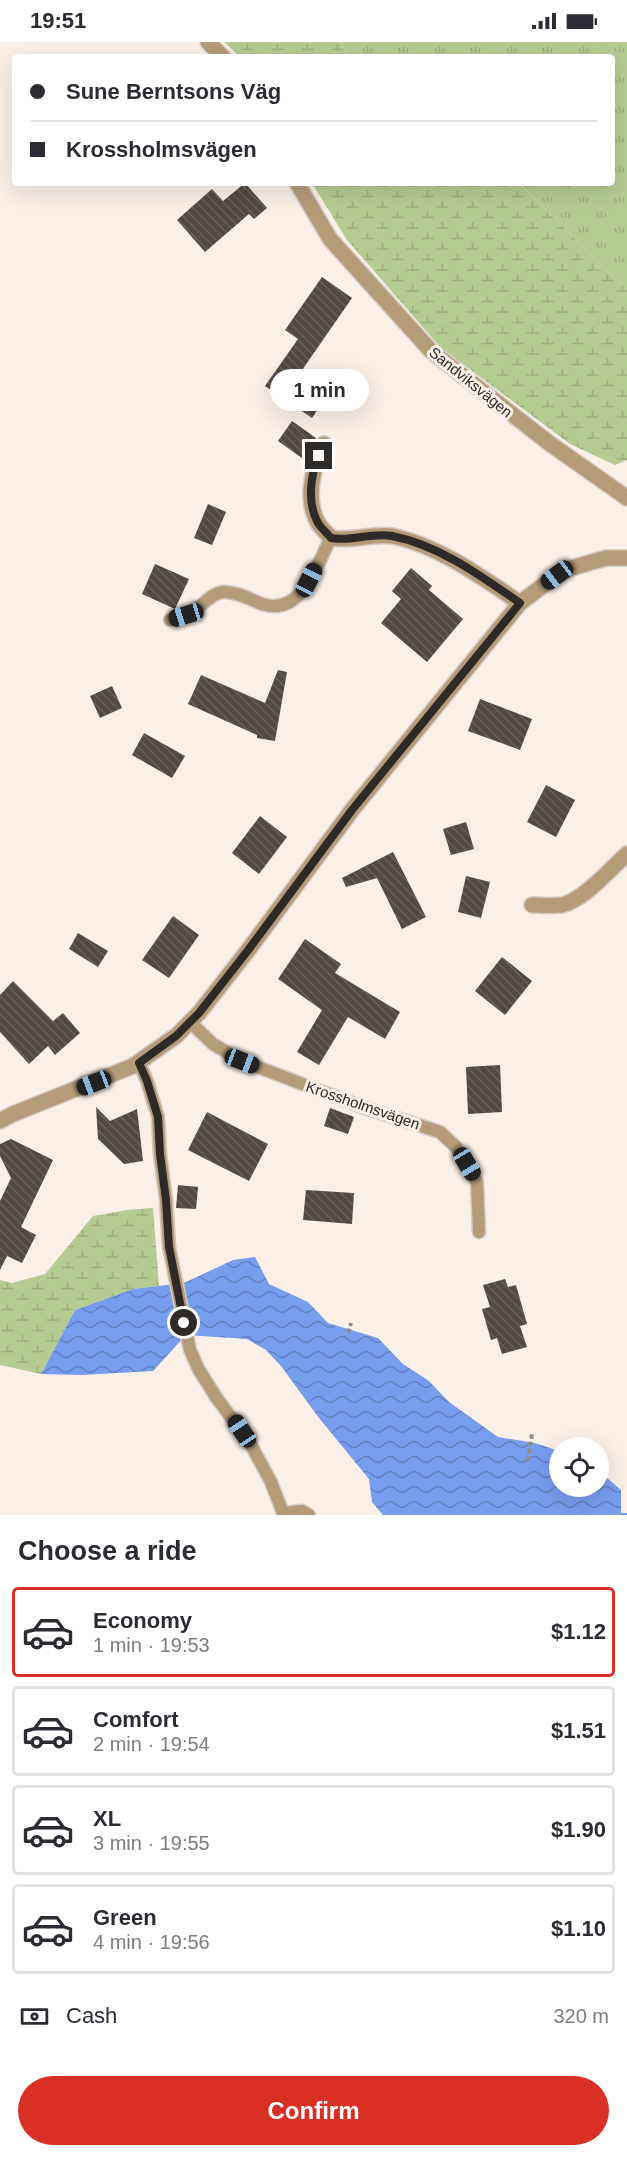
<!DOCTYPE html>
<html lang="en">
<head>
<meta charset="utf-8">
<style>
  :root { --surface:#fff; --page:#f2f2f3; --text:#2b2b33; --muted:#7c7c81; --line:#e1e1e2; --accent:#d93025 }
  body { margin:0; font-family:Arial,sans-serif; background:var(--page); color:var(--text); height:100vh; display:flex; flex-direction:column; font-size:22px; white-space:nowrap }
  * { box-sizing:border-box; margin:0 }
  p { font-size:20px; color:var(--muted) }
  .icon { flex:none; width:33px; height:33px; fill:none; stroke:currentColor; stroke-width:2; stroke-linecap:round; stroke-linejoin:round }
  .map { position:relative; height:1473px; overflow:hidden }
  .details { display:flex; flex-direction:column; background:var(--surface); flex:1 }
  .details>* { flex:none }
  .hud { position:absolute; left:12px; top:12px; width:603px; height:132px; border-radius:6px; box-shadow:0 6px 24px #0002; display:grid; align-content:center; height:132px; padding:0 18px; background:var(--surface) }
  .tools { position:absolute; left:549px; top:1395px; display:grid; gap:12px }
  .tools a { display:grid; place-items:center; width:60px; height:60px; border-radius:50%; background:var(--surface); box-shadow:0 6px 24px #0002; font-size:30px }
  .end { position:absolute; width:27px; height:27px; margin:-14px; border:8px solid #2d2a27; background:#fff; box-shadow:0 0 0 3px #fff }
  .from { border-radius:50% }
  .bubble { position:absolute; height:42px; border-radius:21px; background:var(--surface); box-shadow:0 6px 24px #0002; font-size:20px; font-weight:600; line-height:42px; text-align:center }
  .car { position:absolute; width:18px; height:36px; margin:-18px -9px; border-radius:8px; box-shadow:0 0 4px 2px #0007; background:linear-gradient(#222 24%,#8ab4d8 0 40%,#222 0 76%,#8ab4d8 0 86%,#222 0) }
  .hud b { display:flex; align-items:center; gap:21px; height:57px; font-size:22px }
  .hud b+b { border-top:2px solid var(--line) }
  .hud i { width:15px; height:15px; background:var(--text) }
  ul { padding:0; list-style:none }
  li { display:flex; align-items:center; gap:18px; height:90px; margin:0 12px 9px; padding:0 6px; border:3px solid var(--line); border-radius:6px }
  li div { flex:1 }
  li b { display:block; font-size:22px }
  li em { font-style:normal; font-weight:600 }
  li.selected { border-color:var(--accent) }
  li>.icon { width:54px; height:54px; stroke-width:1.5 }
  h2 { padding:0 18px; font-size:27px; line-height:72px }
  .pay { display:flex; align-items:center; gap:15px; height:66px; padding:0 18px; font-size:22px }
  .pay p { margin-inline-start:auto }
  .button { display:flex; gap:12px; margin-top:auto; padding:12px 18px }
  .button a { flex:1; height:69px; border-radius:36px; background:var(--accent); color:#fff; font-size:24px; font-weight:600; line-height:69px; text-align:center }
  .status { display:flex; justify-content:space-between; align-items:center; height:42px; padding:0 30px; background:var(--surface); direction:ltr }
  .status svg { height:16px; fill:currentColor }
  .map>svg:first-child { display:block }
  .grass { fill:url(#grass-tufts) }
  .wetland { fill:url(#wetland-marsh) }
  .water { fill:url(#water-waves) }
  .building { fill:url(#building-back-hatch) }
  .lines { fill:none; stroke-linecap:round; stroke-linejoin:round }
  .service-casing { stroke:#d5ccc5; stroke-width:15 }
  .minor-casing { stroke:#d5ccc5; stroke-width:18 }
  .path { stroke:#918b85; stroke-width:4; stroke-dasharray:4.5 3; stroke-linecap:butt }
  .service { stroke:#b59b78; stroke-width:12 }
  .minor { stroke:#b59b78; stroke-width:15 }
  .route { stroke:#2d2a27; stroke-width:8 }
  .labels { text-anchor:middle; dominant-baseline:central; stroke-width:6; stroke-linejoin:round; paint-order:stroke }
  .street-label { font-size:15px; fill:#2d2a27; stroke:#faf0e8 }
</style>
</head>
<body>
<div class="status"><b>19:51</b><svg viewBox="0 0 49 12"><path d="M0 12V9h3v3zM5 12V6h3v6zM10 12V3h3v9zM15 12V0h3v12zM26 1h20v11H26zM47 4h2v5h-2z"/></svg></div>
<div class="map">
<svg width="627" height="1473" viewBox="0 0 627 1473">
  <defs>
    <pattern id="grass-tufts" width="24" height="20" patternUnits="userSpaceOnUse" patternTransform="scale(1.5)"><rect width="24" height="20" fill="#b6cb92"/><path d="M3 7l-1-3M5 7V3M7 7l1-3M15 17l-1-3M17 17v-4M19 17l1-3" fill="none" stroke="#9dae7e"/></pattern>
    <pattern id="wetland-marsh" width="20" height="14" patternUnits="userSpaceOnUse" patternTransform="scale(1.5)"><rect width="20" height="14" fill="#b6cb92"/><path d="M1 5h8M5 5V1M11 12h8M15 12V8" fill="none" stroke="#9dae7e"/></pattern>
    <pattern id="water-waves" width="16" height="10" patternUnits="userSpaceOnUse" patternTransform="scale(1.5)"><rect width="16" height="10" fill="#779def"/><path d="M0 5q4-4 8 0t8 0" fill="none" stroke="#6280c2"/></pattern>
    <pattern id="building-back-hatch" width="6" height="6" patternUnits="userSpaceOnUse" patternTransform="scale(1.5)"><rect width="6" height="6" fill="#514942"/><path d="M-1 5l2 2M0 0l6 6M5-1l2 2" fill="none" stroke="#67615b"/></pattern>
  </defs>
  <rect width="100%" height="100%" fill="#faf0e8"/>
  <path class="grass" d="M 341,0 L 627,0 L 627,248 L 519,141 L 612,141 L 612,15 L 347,15 Z"/>
  <g class="wetland">
    <path d="M 224,0 L 341,0 L 347,15 L 240,15 Z"/>
    <path d="M 312,141 L 519,141 L 627,248 L 627,418 L 615,423 L 570,402 L 440,305 L 347,198 Z"/>
    <path d="M 153,1166 L 159,1244 L 133,1247 L 75,1268 L 41,1332 L 0,1323 L 0,1238 L 12,1241 L 45,1232 L 93,1174 L 127,1168 Z"/>
  </g>
  <path class="water" d="M 255,1215 L 269,1242 L 308,1260 L 328,1281 L 378,1296 L 403,1322 L 429,1339 L 449,1360 L 498,1395 L 535,1401 L 559,1409 L 560,1444 L 598,1444 L 599,1429 L 621,1448 L 621,1471 L 627,1471 L 627,1473 L 383,1473 L 372,1460 L 369,1437 L 319,1376 L 281,1324 L 266,1308 L 247,1297 L 186,1293 L 153,1329 L 81,1333 L 41,1332 L 75,1268 L 133,1247 L 184,1241 L 233,1218 Z"/>
  <g class="building">
    <path d="M 245,141 L 267,166 L 254,177 L 249,172 L 205,210 L 177,178 L 212,147 L 223,159 Z"/>
    <path d="M 322,235 L 352,256 L 300,331 L 329,351 L 312,376 L 265,344 L 298,297 L 285,288 Z"/>
    <path d="M 292,379 L 316,396 L 302,416 L 278,399 Z"/>
    <path d="M 208,462 L 226,470 L 212,503 L 194,496 Z"/>
    <path d="M 155,522 L 189,537 L 175,567 L 142,552 Z"/>
    <path d="M 411,526 L 432,544 L 429,548 L 463,577 L 427,620 L 381,581 L 401,557 L 392,549 Z"/>
    <path d="M 278,628 L 287,630 L 275,699 L 257,696 L 257,693 L 188,662 L 201,633 L 265,661 Z"/>
    <path d="M 112,644 L 122,666 L 100,676 L 90,654 Z"/>
    <path d="M 480,657 L 532,677 L 520,708 L 468,689 Z"/>
    <path d="M 144,691 L 185,714 L 172,736 L 132,713 Z"/>
    <path d="M 546,743 L 575,758 L 556,795 L 527,780 Z"/>
    <path d="M 260,774 L 287,795 L 259,832 L 232,811 Z"/>
    <path d="M 466,780 L 474,807 L 451,813 L 443,787 Z"/>
    <path d="M 393,810 L 426,875 L 402,887 L 377,836 L 346,845 L 342,836 Z"/>
    <path d="M 466,834 L 490,840 L 481,876 L 458,870 Z"/>
    <path d="M 173,874 L 199,893 L 169,936 L 142,918 Z"/>
    <path d="M 78,891 L 108,909 L 98,925 L 69,907 Z"/>
    <path d="M 305,897 L 341,922 L 335,931 L 400,970 L 385,997 L 348,975 L 319,1023 L 297,1010 L 322,968 L 278,937 Z"/>
    <path d="M 502,915 L 532,939 L 505,973 L 475,949 Z"/>
    <path d="M 13,939 L 53,979 L 63,971 L 80,991 L 55,1013 L 48,1004 L 29,1022 L 0,990 L 0,953 Z"/>
    <path d="M 500,1023 L 502,1070 L 468,1072 L 466,1025 Z"/>
    <path d="M 96,1065 L 110,1079 L 137,1067 L 143,1119 L 124,1122 L 98,1097 Z"/>
    <path d="M 330,1066 L 354,1075 L 348,1092 L 324,1084 Z"/>
    <path d="M 207,1070 L 268,1102 L 249,1139 L 188,1108 Z"/>
    <path d="M 11,1097 L 53,1118 L 21,1185 L 36,1193 L 22,1221 L 7,1214 L 0,1228 L 0,1159 L 11,1136 L 0,1114 L 0,1102 Z"/>
    <path d="M 178,1143 L 198,1145 L 196,1167 L 176,1166 Z"/>
    <path d="M 306,1148 L 354,1151 L 352,1182 L 303,1178 Z"/>
    <path d="M 505,1237 L 508,1245 L 516,1243 L 527,1282 L 520,1284 L 527,1305 L 502,1312 L 497,1296 L 491,1298 L 482,1267 L 490,1265 L 483,1243 Z"/>
  </g>
  <g class="lines">
    <g class="service-casing">
      <g id="service">
        <path d="M 170,578 C 179,575 188,572 196,567 C 204,562 212,551 223,550 C 236,549 251,558 262,562 C 302,575 316,523 331,496"/>
        <path d="M 190,980 L 213,1002 L 242,1019 L 365,1066 L 440,1090 L 456,1105 L 477,1140 L 479,1190"/>
        <path d="M 139,1021 L 147,1039 L 158,1075 L 160,1112 L 166,1158 L 169,1205 L 190,1308 L 199,1328 L 216,1355 L 250,1401 L 271,1440 L 283,1471 L 302,1469 L 309,1473"/>
      </g>
    </g>
    <g class="minor-casing">
      <g id="minor">
        <path d="M 208,0 L 223,15"/>
        <path d="M 297,141 L 330,197 L 431,309 L 549,401 L 627,456"/>
        <path d="M 324,402 C 313,426 304,456 318,481 C 321,486 327,491 331,496 C 352,500 371,491 392,494 C 437,503 482,535 520,561"/>
        <path d="M 532,863 C 541,863 552,864 562,863 C 584,858 610,827 627,812"/>
        <path d="M 0,1079 L 13,1072 L 133,1024 L 176,994 L 199,971 L 249,907 L 352,768 L 520,561 L 557,533 L 568,527 L 606,516 L 627,516"/>
      </g>
    </g>
    <g class="path">
      <path d="M 348,1291 L 351,1281"/>
      <path d="M 528,1419 L 532,1392"/>
    </g>
    <use href="#service" class="service"/>
    <use href="#minor" class="minor"/>
  </g>
  <g class="lines">
    <path class="route" d="M 184,1281 L 169,1205 L 166,1158 L 160,1112 L 158,1075 L 147,1039 L 139,1021 L 176,994 L 199,971 L 249,907 L 352,768 L 520,561 C 481,534 439,503 392,494 C 371,490 352,500 331,496 C 327,491 321,486 318,481 C 307,461 310,434 319,414"/>
  </g>
  <g class="labels">
    <g class="street-label">
      <text transform="translate(471 340) rotate(39)">Sandviksvägen</text>
      <text transform="translate(363 1063) rotate(19)">Krossholmsvägen</text>
    </g>
  </g>
</svg>
<div class="tools">
<a><svg class="icon" aria-label="locate" viewBox="0 0 24 24"><circle cx="12" cy="12" r="6"/><path d="M12 2v4M12 18v4M2 12h4M18 12h4"/></svg></a>
</div>
<i class="end from" style="left:184px;top:1281px"></i>
<i class="end" style="left:319px;top:414px"></i>
<div class="bubble" style="left:270px;top:327px;width:99px">1 min</div>
<i class="car" style="left:557px;top:533px;rotate:233deg"></i>
<i class="car" style="left:309px;top:538px;rotate:27deg"></i>
<i class="car" style="left:186px;top:573px;rotate:253deg"></i>
<i class="car" style="left:242px;top:1019px;rotate:111deg"></i>
<i class="car" style="left:94px;top:1041px;rotate:249deg"></i>
<i class="car" style="left:467px;top:1122px;rotate:149deg"></i>
<i class="car" style="left:242px;top:1389px;rotate:326deg"></i>
<div class="hud">
<b><i class="from"></i>Sune Berntsons Väg</b>
<b><i></i>Krossholmsvägen</b>
</div>
</div>
<section class="details">
<h2>Choose a ride</h2>
<ul>
<li class="selected"><svg class="icon" aria-label="car" viewBox="0 0 24 24"><path d="M5 17H2v-5l4-1 3-4h7l3 4 3 1v5h-3M9 17h6M6 11h13"/><circle cx="7" cy="17" r="2"/><circle cx="17" cy="17" r="2"/></svg><div><b>Economy</b><p>1 min · 19:53</p></div><em>$1.12</em></li>
<li><svg class="icon" aria-label="car" viewBox="0 0 24 24"><path d="M5 17H2v-5l4-1 3-4h7l3 4 3 1v5h-3M9 17h6M6 11h13"/><circle cx="7" cy="17" r="2"/><circle cx="17" cy="17" r="2"/></svg><div><b>Comfort</b><p>2 min · 19:54</p></div><em>$1.51</em></li>
<li><svg class="icon" aria-label="car" viewBox="0 0 24 24"><path d="M5 17H2v-5l4-1 3-4h7l3 4 3 1v5h-3M9 17h6M6 11h13"/><circle cx="7" cy="17" r="2"/><circle cx="17" cy="17" r="2"/></svg><div><b>XL</b><p>3 min · 19:55</p></div><em>$1.90</em></li>
<li><svg class="icon" aria-label="car" viewBox="0 0 24 24"><path d="M5 17H2v-5l4-1 3-4h7l3 4 3 1v5h-3M9 17h6M6 11h13"/><circle cx="7" cy="17" r="2"/><circle cx="17" cy="17" r="2"/></svg><div><b>Green</b><p>4 min · 19:56</p></div><em>$1.10</em></li>
</ul>
<div class="pay"><svg class="icon" aria-label="cash" viewBox="0 0 24 24"><path d="M3 7h18v10H3z"/><circle cx="12" cy="12" r="2"/></svg>Cash<p>320 m</p></div>
<div class="button"><a>Confirm</a></div>
</section>
</body>
</html>
